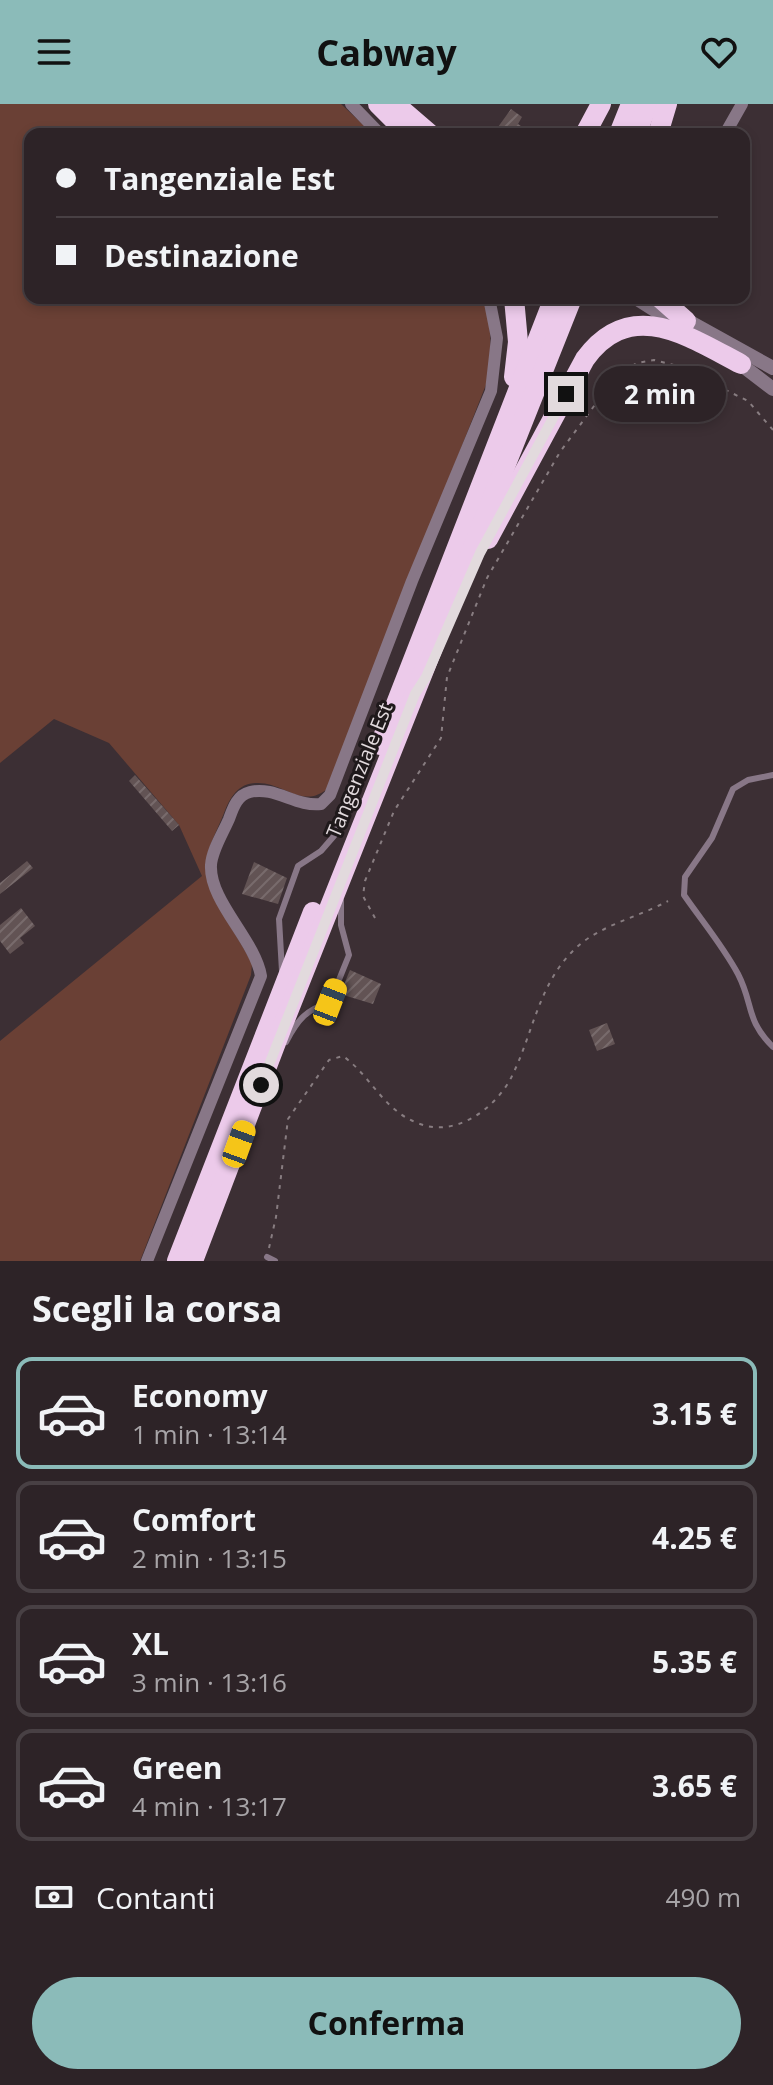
<!DOCTYPE html>
<html lang="it">
<head>
<meta charset="utf-8">
<style>
  :root { --surface:#2d2327; --page:#392f33; --text:#f1f3f6; --muted:#a7a4a7; --line:#484044; --accent:#8bbbb9 }
  body { margin:0; font-family:"Open Sans",sans-serif; background:var(--page); color:var(--text); height:100vh; display:flex; flex-direction:column; font-size:30px; white-space:nowrap }
  * { box-sizing:border-box; margin:0 }
  p { font-size:26px; color:var(--muted) }
  .icon { flex:none; width:44px; height:44px; fill:none; stroke:currentColor; stroke-width:2; stroke-linecap:round; stroke-linejoin:round }
  .map { position:relative; height:1157px; overflow:hidden }
  .details { display:flex; flex-direction:column; background:var(--surface); flex:1 }
  .details>* { flex:none }
  .banner { position:absolute; left:24px; top:24px; width:726px; height:176px; border-radius:16px; box-shadow:0 4px 12px #0003,0 0 0 2px var(--line); display:grid; align-content:center; height:176px; padding:0 32px; background:var(--surface) }
  .end { position:absolute; width:36px; height:36px; margin:-18px; border:10px solid #e2dadd; background:#111; box-shadow:0 0 0 4px #111 }
  .from { border-radius:50% }
  .bubble { position:absolute; height:56px; border-radius:28px; background:var(--surface); box-shadow:0 4px 12px #0003,0 0 0 2px var(--line); font-size:26px; font-weight:700; line-height:56px; text-align:center }
  .car { position:absolute; width:24px; height:48px; margin:-24px -12px; border-radius:10px; box-shadow:0 0 6px 2px #0007; background:linear-gradient(#f5c518 24%,#345 0 40%,#f5c518 0 76%,#345 0 86%,#f5c518 0) }
  .banner b { display:flex; align-items:center; gap:28px; height:76px; font-size:30px }
  .banner b+b { border-top:2px solid var(--line) }
  .banner i { width:20px; height:20px; background:var(--text) }
  ul { padding:0; list-style:none }
  li { display:flex; align-items:center; gap:24px; height:112px; margin:0 16px 12px; padding:0 16px; border:4px solid var(--line); border-radius:16px }
  li div { flex:1 }
  li b { display:block; font-size:30px }
  li em { font-style:normal; font-weight:700 }
  li.selected { border-color:var(--accent) }
  li>.icon { width:72px; height:72px; stroke-width:1.5 }
  h2 { padding:0 32px; font-size:36px; line-height:96px }
  .pay { display:flex; align-items:center; gap:20px; height:88px; padding:0 32px; font-size:30px }
  .pay p { margin-inline-start:auto }
  .action { display:flex; gap:16px; margin-top:auto; padding:16px 32px }
  .action a { flex:1; height:92px; border-radius:48px; background:var(--accent); color:#111; font-size:32px; font-weight:700; line-height:92px; text-align:center }
  header { display:flex; justify-content:space-between; align-items:center; height:104px; padding:0 32px; background:var(--accent); color:#111; font-size:36px; font-weight:700 }
  .map>svg:first-child { display:block }
  .grass { fill:#6a4035 }
  .building { fill:url(#building-hatch) }
  .lines { fill:none; stroke-linecap:round; stroke-linejoin:round }
  .path { stroke:#887d81; stroke-width:2; stroke-dasharray:4 6; stroke-linecap:butt }
  .service { stroke:#887787; stroke-width:6 }
  .minor { stroke:#887787; stroke-width:12 }
  .tertiary { stroke:#887787; stroke-width:14 }
  .trunk { stroke:#eccaea; stroke-width:20 }
  .route { stroke:#e2dadd; stroke-width:10 }
  .labels { text-anchor:middle; dominant-baseline:central; stroke-width:6; stroke-linejoin:round; paint-order:stroke }
  .street-label { font-size:20px; fill:#e2dadd; stroke:#1f191b }
</style>
</head>
<body>
<header><svg class="icon" aria-label="menu" viewBox="0 0 24 24"><path d="M4 6h16M4 12h16M4 18h16"/></svg>Cabway<svg class="icon" aria-label="heart" viewBox="0 0 24 24"><path d="M12 20l-8-8c-3-5 5-10 8-4 3-6 11-1 8 4z"/></svg></header>
<div class="map">
<svg width="773" height="1157" viewBox="0 0 773 1157">
  <defs>
    <pattern id="building-hatch" width="6" height="6" patternUnits="userSpaceOnUse" patternTransform="scale(2)"><rect width="6" height="6" fill="#625354"/><path d="M-1 1l2-2M0 6l6-6M5 7l2-2" fill="none" stroke="#786b6c"/></pattern>
  </defs>
  <rect width="100%" height="100%" fill="#3c2f34"/>
  <path class="grass" d="M 0,0 L 341,0 L 373,30 L 30,30 L 30,194 L 483,194 C 493,222 491,249 487,278 L 327,685 C 303,705 284,679 258,679 C 239,678 230,693 224,709 C 218,725 207,743 206,761 C 203,787 240,834 252,860 L 251,871 L 140,1157 L 0,1157 L 0,937 L 202,772 L 179,721 L 109,639 L 54,615 L 0,659 Z"/>
  <g class="building">
    <path d="M 511,5 L 522,13 L 518,20 L 524,24 L 519,30 L 502,30 L 504,27 L 498,23 Z"/>
    <path d="M 135,671 L 179,721 L 172,727 L 129,677 Z"/>
    <path d="M 27,757 L 33,764 L 0,790 L 0,779 Z"/>
    <path d="M 254,758 L 287,774 L 278,800 L 242,790 Z"/>
    <path d="M 21,804 L 35,822 L 20,834 L 24,839 L 10,850 L 0,837 L 0,821 Z"/>
    <path d="M 350,866 L 381,880 L 373,900 L 340,890 Z"/>
    <path d="M 607,919 L 615,940 L 597,947 L 589,926 Z"/>
  </g>
  <g class="lines">
    <g class="path">
      <path d="M 375,814 L 363,792 L 365,777 L 394,707 L 441,634 L 447,573 L 487,474 L 560,348 L 617,271 L 637,259 L 654,256 L 677,262 L 748,297 L 773,326"/>
      <path d="M 269,1144 L 276,1113 L 288,1015 L 329,956 L 343,952 C 372,973 383,1007 420,1020 C 455,1033 494,1006 511,974 C 533,931 538,879 576,844 C 600,821 639,813 668,797"/>
    </g>
    <g class="service">
      <path d="M 773,671 L 748,676 L 733,685 L 712,734 L 685,773 L 684,791 C 702,817 723,842 738,870 C 754,901 745,915 773,943"/>
      <path d="M 282,867 L 279,815 L 298,762 L 321,747 L 334,732 L 344,708 L 359,696"/>
      <path d="M 286,938 C 298,915 306,906 330,898 L 349,851 L 341,821 L 341,797"/>
      <path d="M 267,1153 L 275,1157"/>
    </g>
    <g class="minor">
      <path d="M 351,0 L 380,30"/>
      <path d="M 725,30 L 742,0"/>
      <path d="M 147,1157 L 261,872 C 255,836 209,797 211,761 C 212,746 223,729 229,715 C 233,704 237,691 250,688 C 275,682 296,703 321,700 L 330,691 L 412,477 L 491,287 L 497,234 L 489,194"/>
    </g>
    <g class="tertiary">
      <path d="M 636,194 L 683,224"/>
      <path d="M 679,212 L 773,264"/>
      <path d="M 735,256 L 773,285"/>
    </g>
    <g class="trunk">
      <path d="M 378,0 L 408,30"/>
      <path d="M 395,0 L 430,30"/>
      <path d="M 585,30 L 601,0"/>
      <path d="M 619,30 L 631,0"/>
      <path d="M 636,30 L 648,0"/>
      <path d="M 658,30 L 667,0"/>
      <path d="M 660,194 L 686,217"/>
      <path d="M 514,273 L 518,238 L 514,194"/>
      <path d="M 488,435 L 585,255 C 631,192 689,233 741,260"/>
      <path d="M 380,641 L 554,194"/>
      <path d="M 177,1157 L 313,808"/>
      <path d="M 193,1157 L 282,923 L 572,194"/>
    </g>
  </g>
  <g class="lines">
    <path class="route" d="M 261,981 L 415,590 L 426,573 L 480,449 L 566,290"/>
  </g>
  <g class="labels">
    <g class="street-label">
      <text transform="translate(359 666) rotate(-68)">Tangenziale Est</text>
    </g>
  </g>
</svg>
<i class="end from" style="left:261px;top:981px"></i>
<i class="end" style="left:566px;top:290px"></i>
<div class="bubble" style="left:594px;top:262px;width:132px">2 min</div>
<i class="car" style="left:330px;top:898px;rotate:21deg"></i>
<i class="car" style="left:239px;top:1040px;rotate:20deg"></i>
<div class="banner">
<b><i class="from"></i>Tangenziale Est</b>
<b><i></i>Destinazione</b>
</div>
</div>
<section class="details">
<h2>Scegli la corsa</h2>
<ul>
<li class="selected"><svg class="icon" aria-label="car" viewBox="0 0 24 24"><path d="M5 17H2v-5l4-1 3-4h7l3 4 3 1v5h-3M9 17h6M6 11h13"/><circle cx="7" cy="17" r="2"/><circle cx="17" cy="17" r="2"/></svg><div><b>Economy</b><p>1 min · 13:14</p></div><em>3.15 €</em></li>
<li><svg class="icon" aria-label="car" viewBox="0 0 24 24"><path d="M5 17H2v-5l4-1 3-4h7l3 4 3 1v5h-3M9 17h6M6 11h13"/><circle cx="7" cy="17" r="2"/><circle cx="17" cy="17" r="2"/></svg><div><b>Comfort</b><p>2 min · 13:15</p></div><em>4.25 €</em></li>
<li><svg class="icon" aria-label="car" viewBox="0 0 24 24"><path d="M5 17H2v-5l4-1 3-4h7l3 4 3 1v5h-3M9 17h6M6 11h13"/><circle cx="7" cy="17" r="2"/><circle cx="17" cy="17" r="2"/></svg><div><b>XL</b><p>3 min · 13:16</p></div><em>5.35 €</em></li>
<li><svg class="icon" aria-label="car" viewBox="0 0 24 24"><path d="M5 17H2v-5l4-1 3-4h7l3 4 3 1v5h-3M9 17h6M6 11h13"/><circle cx="7" cy="17" r="2"/><circle cx="17" cy="17" r="2"/></svg><div><b>Green</b><p>4 min · 13:17</p></div><em>3.65 €</em></li>
</ul>
<div class="pay"><svg class="icon" aria-label="cash" viewBox="0 0 24 24"><path d="M3 7h18v10H3z"/><circle cx="12" cy="12" r="2"/></svg>Contanti<p>490 m</p></div>
<div class="action"><a>Conferma</a></div>
</section>
</body>
</html>
